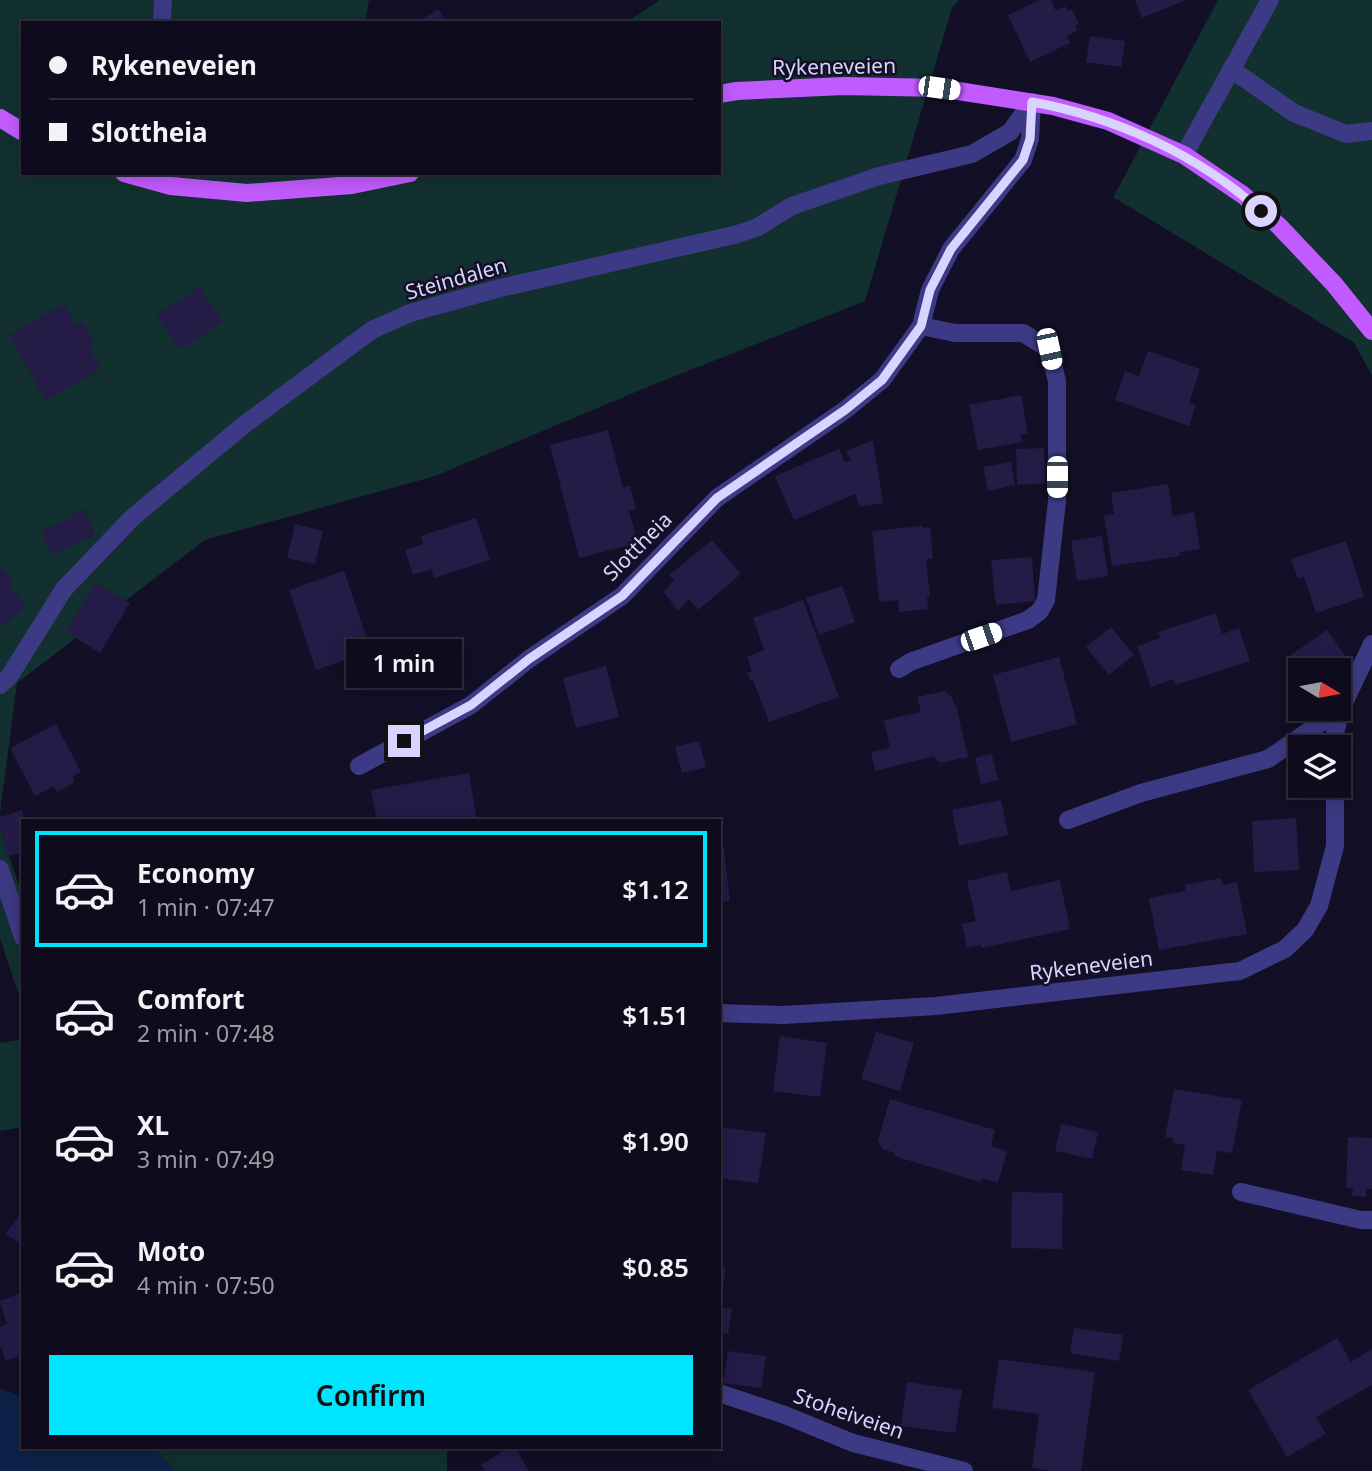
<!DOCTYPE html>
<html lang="en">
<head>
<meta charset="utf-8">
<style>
  :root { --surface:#0e0b1c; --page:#1c1929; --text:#f1f3f6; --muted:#9b9ba3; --line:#2e2b3b; --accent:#00e5ff }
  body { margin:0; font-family:"Noto Sans",sans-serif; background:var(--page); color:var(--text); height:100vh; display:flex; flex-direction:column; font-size:26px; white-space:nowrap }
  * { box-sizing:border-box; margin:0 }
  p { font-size:23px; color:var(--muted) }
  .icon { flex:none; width:38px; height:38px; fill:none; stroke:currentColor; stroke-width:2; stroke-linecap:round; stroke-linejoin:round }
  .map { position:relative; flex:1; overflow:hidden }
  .drawer { position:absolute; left:21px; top:819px; width:700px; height:630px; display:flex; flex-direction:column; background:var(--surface); border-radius:0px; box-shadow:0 4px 18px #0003,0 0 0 2px var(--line) }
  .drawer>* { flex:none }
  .hud { position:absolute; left:21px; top:21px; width:700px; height:154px; border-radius:0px; box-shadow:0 4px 18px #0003,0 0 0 2px var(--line); display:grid; align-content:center; height:154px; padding:0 28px; background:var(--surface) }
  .needle { width:46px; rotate:100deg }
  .controls { position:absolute; left:1288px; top:658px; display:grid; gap:14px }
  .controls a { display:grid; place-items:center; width:63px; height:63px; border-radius:0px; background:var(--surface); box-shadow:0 4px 18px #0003,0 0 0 2px var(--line); font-size:35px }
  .end { position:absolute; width:32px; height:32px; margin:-16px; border:9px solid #d9d4ff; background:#111; box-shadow:0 0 0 4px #111 }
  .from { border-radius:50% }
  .bubble { position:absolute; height:49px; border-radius:0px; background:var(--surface); box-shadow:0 4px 18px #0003,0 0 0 2px var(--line); font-size:23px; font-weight:600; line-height:49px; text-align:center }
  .car { position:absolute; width:21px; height:42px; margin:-21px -10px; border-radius:9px; box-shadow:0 0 5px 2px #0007; background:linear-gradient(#fff 24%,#345 0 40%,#fff 0 76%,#345 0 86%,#fff 0) }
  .hud b { display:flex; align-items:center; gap:24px; height:66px; font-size:26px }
  .hud b+b { border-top:2px solid var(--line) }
  .hud i { width:18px; height:18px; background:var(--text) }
  ul { padding:12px 0 0; list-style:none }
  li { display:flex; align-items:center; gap:21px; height:116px; margin:0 14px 10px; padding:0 14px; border:4px solid transparent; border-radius:0px }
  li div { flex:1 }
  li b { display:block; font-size:26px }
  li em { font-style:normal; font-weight:600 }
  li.active { border-color:var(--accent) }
  li>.icon { width:63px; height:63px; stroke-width:1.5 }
  .cta { display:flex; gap:14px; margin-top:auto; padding:14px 28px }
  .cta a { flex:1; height:80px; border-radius:0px; background:var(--accent); color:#111; font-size:28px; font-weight:600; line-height:80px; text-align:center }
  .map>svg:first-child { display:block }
  .green { fill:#12302f }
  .water { fill:#0c2248 }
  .building { fill:#241b47 }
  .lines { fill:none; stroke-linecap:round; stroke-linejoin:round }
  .minor { stroke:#3d3a85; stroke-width:18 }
  .major { stroke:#c25bff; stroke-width:18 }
  .route { stroke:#d9d4ff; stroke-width:9 }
  .labels { text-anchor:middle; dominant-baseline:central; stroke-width:5; stroke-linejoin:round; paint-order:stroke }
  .street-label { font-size:21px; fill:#d9d4ff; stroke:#130f26 }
</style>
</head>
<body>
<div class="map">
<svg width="1372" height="1471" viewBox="0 0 1372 1471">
  <rect width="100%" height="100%" fill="#130f26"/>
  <g class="green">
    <path d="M 0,0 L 369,0 L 365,23 L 23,23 L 23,173 L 719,173 L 719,23 L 625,23 L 660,0 L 959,0 L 952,8 L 865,301 L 650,386 L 435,476 L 205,540 L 17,683 L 0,813 Z"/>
    <path d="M 1218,0 L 1372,0 L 1372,375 L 1354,343 L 1118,200 L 1113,198 Z"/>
    <path d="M 0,830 L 23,897 L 23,1008 L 0,938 Z"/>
    <path d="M 23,1039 L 23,1127 L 0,1131 L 0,1043 Z"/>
    <path d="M 152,1447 L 447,1447 L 447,1471 L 175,1471 Z"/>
  </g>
  <path class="water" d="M 0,1388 L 23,1397 L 23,1447 L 152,1447 L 175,1471 L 0,1471 Z"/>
  <g class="building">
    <path d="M 1040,0 L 1051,0 L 1056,11 L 1065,6 L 1068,11 L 1072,9 L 1079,24 L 1075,26 L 1077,31 L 1067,36 L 1070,43 L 1030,62 L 1008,15 Z"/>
    <path d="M 1135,0 L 1186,0 L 1142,18 Z"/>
    <path d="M 438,9 L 447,23 L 416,23 Z"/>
    <path d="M 1090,36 L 1125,41 L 1121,67 L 1086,62 Z"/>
    <path d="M 200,287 L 223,322 L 180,350 L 157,315 Z"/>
    <path d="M 64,304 L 76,325 L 83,321 L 95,344 L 89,348 L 101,369 L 46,401 L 9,335 Z"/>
    <path d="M 1148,351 L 1200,369 L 1189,403 L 1196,405 L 1189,426 L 1115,400 L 1125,371 L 1139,376 Z"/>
    <path d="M 1021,395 L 1028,434 L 1021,435 L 1022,442 L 978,450 L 969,405 Z"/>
    <path d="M 608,430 L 623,487 L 630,486 L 636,509 L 629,511 L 638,543 L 579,558 L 550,445 Z"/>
    <path d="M 873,440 L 883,503 L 860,507 L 855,494 L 794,520 L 775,476 L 839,449 L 845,463 L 851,460 L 846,451 Z"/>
    <path d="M 1044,448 L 1046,483 L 1017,485 L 1016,449 Z"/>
    <path d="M 1011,462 L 1015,485 L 988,491 L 983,467 Z"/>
    <path d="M 1168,484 L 1173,516 L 1194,512 L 1200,549 L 1179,552 L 1180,556 L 1112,566 L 1104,515 L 1114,514 L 1111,493 Z"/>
    <path d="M 84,509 L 95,535 L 52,555 L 41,531 L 72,517 L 71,515 Z"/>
    <path d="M 476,518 L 490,560 L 434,578 L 431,569 L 413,575 L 405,550 L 423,544 L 421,536 Z"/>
    <path d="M 295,524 L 323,531 L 315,564 L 287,558 Z"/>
    <path d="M 922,526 L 923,528 L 930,527 L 933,559 L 926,559 L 930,597 L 927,597 L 928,609 L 899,612 L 898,600 L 879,602 L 872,531 Z"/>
    <path d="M 1102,536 L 1108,576 L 1077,581 L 1071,541 Z"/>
    <path d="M 712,540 L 741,574 L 698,610 L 689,599 L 678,611 L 664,592 L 674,580 L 669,575 Z"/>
    <path d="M 1346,541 L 1364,597 L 1316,613 L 1304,577 L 1298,579 L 1291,559 Z"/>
    <path d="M 1032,557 L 1035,601 L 996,605 L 991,560 Z"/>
    <path d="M 3,569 L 13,583 L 10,586 L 26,607 L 0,628 L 0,571 Z"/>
    <path d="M 344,571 L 371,651 L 316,670 L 289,590 Z"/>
    <path d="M 95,583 L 130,603 L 100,653 L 66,632 Z"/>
    <path d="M 842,586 L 855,622 L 819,635 L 806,598 Z"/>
    <path d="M 803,600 L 839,697 L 769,722 L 753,680 L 751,681 L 747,673 L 752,671 L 747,657 L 764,650 L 753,618 Z"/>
    <path d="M 1216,613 L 1222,634 L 1239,628 L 1250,661 L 1175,685 L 1174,679 L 1151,687 L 1137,646 L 1160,638 L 1158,632 Z"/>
    <path d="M 1111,627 L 1134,655 L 1109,675 L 1086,647 Z"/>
    <path d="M 1327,630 L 1346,657 L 1326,670 L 1301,670 L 1291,655 Z"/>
    <path d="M 1059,657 L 1077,724 L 1011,742 L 993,675 Z"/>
    <path d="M 606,666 L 619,717 L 576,728 L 563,678 Z"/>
    <path d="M 945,691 L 952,697 L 954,705 L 956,705 L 968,757 L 939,763 L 939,761 L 936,761 L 935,756 L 875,771 L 871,752 L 890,748 L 884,720 L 921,712 L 917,697 Z"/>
    <path d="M 56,724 L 81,772 L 72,777 L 75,782 L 57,792 L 54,786 L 35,796 L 10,748 Z"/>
    <path d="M 699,741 L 706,767 L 682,773 L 675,747 Z"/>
    <path d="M 992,754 L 998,780 L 981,784 L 975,758 Z"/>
    <path d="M 469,773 L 477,821 L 377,821 L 371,790 Z"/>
    <path d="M 1001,800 L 1008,835 L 959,846 L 952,810 Z"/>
    <path d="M 22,810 L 25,821 L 23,821 L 23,852 L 8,856 L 0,828 L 0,817 Z"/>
    <path d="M 1296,818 L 1299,870 L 1254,872 L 1252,821 Z"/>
    <path d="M 724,847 L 730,901 L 719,902 L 719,848 Z"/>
    <path d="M 1007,872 L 1011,891 L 1060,880 L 1070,929 L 982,948 L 981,945 L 967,948 L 962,924 L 976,921 L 967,881 Z"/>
    <path d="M 1221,878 L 1222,885 L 1237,882 L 1247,934 L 1159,950 L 1149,898 L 1185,891 L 1185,885 Z"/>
    <path d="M 876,1032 L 914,1043 L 900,1091 L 861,1079 Z"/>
    <path d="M 780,1036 L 827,1043 L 820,1097 L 773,1091 Z"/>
    <path d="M 1174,1089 L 1242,1100 L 1232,1153 L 1217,1151 L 1213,1175 L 1181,1170 L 1185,1145 L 1173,1143 L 1174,1138 L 1165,1137 Z"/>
    <path d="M 890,1099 L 995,1130 L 991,1146 L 1007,1151 L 998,1183 L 982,1178 L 980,1182 L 894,1156 L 895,1153 L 882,1149 L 878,1140 Z"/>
    <path d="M 1061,1124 L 1098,1132 L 1092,1159 L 1055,1151 Z"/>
    <path d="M 719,1127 L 766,1133 L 758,1183 L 719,1178 Z"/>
    <path d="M 1348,1137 L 1372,1138 L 1372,1189 L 1366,1189 L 1366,1197 L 1352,1196 L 1353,1188 L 1346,1188 Z"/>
    <path d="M 1012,1192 L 1063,1193 L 1062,1249 L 1011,1248 Z"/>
    <path d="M 21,1212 L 23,1213 L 23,1245 L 6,1234 Z"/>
    <path d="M 719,1267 L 726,1268 L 721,1299 L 719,1298 Z"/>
    <path d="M 23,1292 L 23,1366 L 22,1366 L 19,1356 L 6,1361 L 0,1345 L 0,1327 L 7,1324 L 0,1301 Z"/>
    <path d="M 719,1307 L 732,1309 L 728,1334 L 719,1333 Z"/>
    <path d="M 1074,1328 L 1123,1335 L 1119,1361 L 1070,1353 Z"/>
    <path d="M 1337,1338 L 1351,1362 L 1372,1349 L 1372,1385 L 1316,1417 L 1326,1434 L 1287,1457 L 1248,1390 Z"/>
    <path d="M 728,1351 L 766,1356 L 761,1388 L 723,1383 Z"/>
    <path d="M 999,1359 L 1095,1372 L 1081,1471 L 1055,1471 L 1032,1468 L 1039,1414 L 992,1408 Z"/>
    <path d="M 907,1382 L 962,1390 L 955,1433 L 901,1426 Z"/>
    <path d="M 510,1447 L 515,1447 L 529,1471 L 485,1471 L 481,1465 Z"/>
  </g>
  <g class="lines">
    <g class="minor">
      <path d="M 162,23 L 163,0"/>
      <path d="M 1231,69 L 1294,113 L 1346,134 L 1372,131"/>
      <path d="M 1184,155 L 1270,0"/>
      <path d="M 899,669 L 910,662 L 1028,620 L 1040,611 L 1046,600 L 1057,501 L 1057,381 L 1049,349 L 1023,333 L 955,333 L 921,326"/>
      <path d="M 0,685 L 9,677 L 64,589 L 133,517 L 245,424 L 372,330 L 410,313 L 500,288 L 734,235 L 756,228 L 792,206 L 879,176 L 972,154 L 1010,132 L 1032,102"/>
      <path d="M 1335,747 L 1335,733 L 1341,709 L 1372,644"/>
      <path d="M 359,766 L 471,705 L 529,659 L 622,596 L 717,498 L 845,410 L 882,380 L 921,326 L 930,290 L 951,249 L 1023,160 L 1030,139 L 1032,102"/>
      <path d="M 1068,820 L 1141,793 L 1268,759 L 1341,709"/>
      <path d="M 0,869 L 23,937"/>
      <path d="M 719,1013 L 783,1015 L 936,1006 L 1240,971 L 1285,949 L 1305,930 L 1319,906 L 1335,846 L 1335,786"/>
      <path d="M 1241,1192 L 1361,1220 L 1372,1220"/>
      <path d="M 719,1393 L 785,1415 L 853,1443 L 964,1471"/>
    </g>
    <g class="major">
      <path d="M 719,94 L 737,91 L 844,86 L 939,88 L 1053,106 L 1108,121 L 1184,155 L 1243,195 L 1279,226 L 1334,284 L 1372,331"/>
      <path d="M 0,118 L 23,132"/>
      <path d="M 124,173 L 171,186 L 247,193 L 352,185 L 410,173"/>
    </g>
  </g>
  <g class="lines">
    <path class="route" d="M 404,741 L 471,705 L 529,659 L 622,596 L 717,498 L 845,410 L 882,380 L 921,326 L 930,290 L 951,249 L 1023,160 L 1030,139 L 1032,102 C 1115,117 1197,154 1261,211"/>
  </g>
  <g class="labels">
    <g class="street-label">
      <text transform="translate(834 66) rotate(-1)">Rykeneveien</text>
      <text transform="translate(456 278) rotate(-16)">Steindalen</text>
      <text transform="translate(637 546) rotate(-45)">Slottheia</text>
      <text transform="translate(1091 965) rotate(-7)">Rykeneveien</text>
      <text transform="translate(849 1413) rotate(19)">Stoheiveien</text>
    </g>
  </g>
</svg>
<div class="controls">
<a><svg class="needle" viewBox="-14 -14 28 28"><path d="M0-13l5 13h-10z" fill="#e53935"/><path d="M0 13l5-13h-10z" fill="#9b9ba3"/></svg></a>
<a><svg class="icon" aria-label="layers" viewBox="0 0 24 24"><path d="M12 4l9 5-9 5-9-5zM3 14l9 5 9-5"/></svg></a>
</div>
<i class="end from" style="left:1261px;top:211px"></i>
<i class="end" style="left:404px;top:741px"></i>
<div class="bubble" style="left:346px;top:639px;width:116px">1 min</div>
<i class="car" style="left:939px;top:88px;rotate:98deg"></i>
<i class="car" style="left:1049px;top:349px;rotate:168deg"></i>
<i class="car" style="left:1057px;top:477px;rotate:180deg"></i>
<i class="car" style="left:981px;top:637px;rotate:71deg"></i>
<div class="hud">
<b><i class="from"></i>Rykeneveien</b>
<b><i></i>Slottheia</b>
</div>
<section class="drawer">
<ul>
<li class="active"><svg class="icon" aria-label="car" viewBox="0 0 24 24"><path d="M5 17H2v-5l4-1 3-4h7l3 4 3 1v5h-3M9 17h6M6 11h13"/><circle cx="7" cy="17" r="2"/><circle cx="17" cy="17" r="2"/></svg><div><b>Economy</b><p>1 min · 07:47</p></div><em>$1.12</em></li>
<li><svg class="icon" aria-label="car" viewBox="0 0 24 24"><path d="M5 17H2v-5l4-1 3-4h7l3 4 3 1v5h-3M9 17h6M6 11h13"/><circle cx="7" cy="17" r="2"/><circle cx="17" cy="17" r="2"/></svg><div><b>Comfort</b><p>2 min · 07:48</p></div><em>$1.51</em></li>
<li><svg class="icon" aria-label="car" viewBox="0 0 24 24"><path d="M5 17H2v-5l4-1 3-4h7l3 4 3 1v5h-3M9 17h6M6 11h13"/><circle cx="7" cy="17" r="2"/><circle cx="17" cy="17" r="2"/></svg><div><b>XL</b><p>3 min · 07:49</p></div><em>$1.90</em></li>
<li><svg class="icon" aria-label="car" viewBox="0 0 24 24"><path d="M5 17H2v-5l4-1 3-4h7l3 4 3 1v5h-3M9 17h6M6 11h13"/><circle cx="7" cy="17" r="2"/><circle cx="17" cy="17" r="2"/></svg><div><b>Moto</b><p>4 min · 07:50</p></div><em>$0.85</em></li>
</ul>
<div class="cta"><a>Confirm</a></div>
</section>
</div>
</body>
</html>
